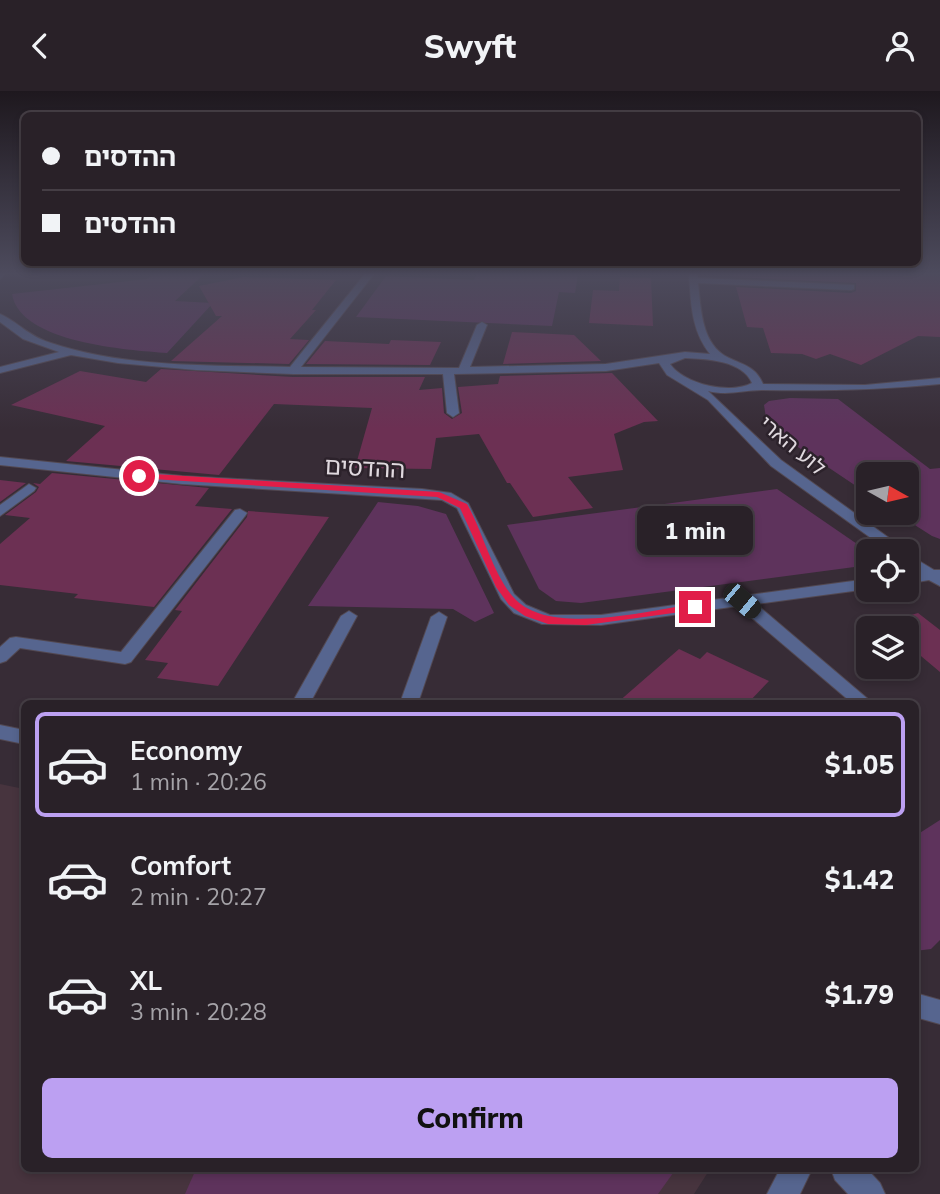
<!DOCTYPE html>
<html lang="en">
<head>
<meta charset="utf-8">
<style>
  :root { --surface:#292128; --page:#312930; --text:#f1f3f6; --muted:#a5a3a8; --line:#453e45; --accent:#bca0f2 }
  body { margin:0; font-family:Mulish,"Noto Sans Hebrew",sans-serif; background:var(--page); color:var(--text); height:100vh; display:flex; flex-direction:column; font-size:26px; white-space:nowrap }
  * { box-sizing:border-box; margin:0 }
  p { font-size:23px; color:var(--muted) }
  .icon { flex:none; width:38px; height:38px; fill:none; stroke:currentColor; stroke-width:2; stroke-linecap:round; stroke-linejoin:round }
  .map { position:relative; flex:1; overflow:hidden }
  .drawer { position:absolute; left:21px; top:609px; width:898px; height:472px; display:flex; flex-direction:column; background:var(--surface); border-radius:10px; box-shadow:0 4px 10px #0003,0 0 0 2px var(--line) }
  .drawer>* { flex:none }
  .guide { position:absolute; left:21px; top:21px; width:900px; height:154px; border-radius:10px; box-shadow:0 4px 10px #0003,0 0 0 2px var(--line); display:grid; align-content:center; height:154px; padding:0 21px; background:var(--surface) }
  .needle { width:46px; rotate:98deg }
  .controls { position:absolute; left:856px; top:371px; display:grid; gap:14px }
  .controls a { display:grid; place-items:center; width:63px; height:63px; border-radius:10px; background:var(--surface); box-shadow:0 4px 10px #0003,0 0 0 2px var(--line); font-size:35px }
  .end { position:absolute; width:32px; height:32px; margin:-16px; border:9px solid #e11d48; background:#fff; box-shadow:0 0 0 4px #fff }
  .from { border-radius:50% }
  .bubble { position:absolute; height:49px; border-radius:10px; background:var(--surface); box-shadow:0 4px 10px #0003,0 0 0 2px var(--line); font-size:23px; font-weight:800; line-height:49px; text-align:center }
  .car { position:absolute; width:21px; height:42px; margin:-21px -10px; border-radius:9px; box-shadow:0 0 5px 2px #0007; background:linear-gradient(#222 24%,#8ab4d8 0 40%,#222 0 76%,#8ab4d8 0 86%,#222 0) }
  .guide b { display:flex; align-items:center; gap:24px; height:66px; font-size:26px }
  .guide b+b { border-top:2px solid var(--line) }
  .guide i { width:18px; height:18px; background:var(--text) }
  ul { padding:12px 0 0; list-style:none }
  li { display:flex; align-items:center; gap:21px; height:105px; margin:0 14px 10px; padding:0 7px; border:4px solid transparent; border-radius:10px }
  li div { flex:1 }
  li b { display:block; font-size:26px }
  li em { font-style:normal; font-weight:800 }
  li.active { border-color:var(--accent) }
  li>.icon { width:63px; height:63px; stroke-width:1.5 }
  .action { display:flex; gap:14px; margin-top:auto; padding:14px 21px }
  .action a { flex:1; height:80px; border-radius:10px; background:var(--accent); color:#111; font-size:28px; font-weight:800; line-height:80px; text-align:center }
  header { display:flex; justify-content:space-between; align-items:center; height:91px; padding:0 21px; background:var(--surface); font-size:32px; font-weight:800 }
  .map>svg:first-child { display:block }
  .education { fill:#47343e }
  .green { fill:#5e335c }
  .building { fill:#6c3053 }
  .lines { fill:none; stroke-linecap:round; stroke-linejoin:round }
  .minor-casing { stroke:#524851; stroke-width:2 }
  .minor { fill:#56658f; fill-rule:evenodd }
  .route { fill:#e11d48 }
  .labels { text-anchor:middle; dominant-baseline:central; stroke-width:5; stroke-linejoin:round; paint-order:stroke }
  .far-street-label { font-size:21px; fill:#e0d9df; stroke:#2c222b }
  .street-label { font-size:24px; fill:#e0d9df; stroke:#2c222b }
</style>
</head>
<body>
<header><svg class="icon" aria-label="back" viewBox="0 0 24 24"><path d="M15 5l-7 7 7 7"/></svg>Swyft<svg class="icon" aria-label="person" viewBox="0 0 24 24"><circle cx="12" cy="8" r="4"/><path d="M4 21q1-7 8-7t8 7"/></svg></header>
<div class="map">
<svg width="940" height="1103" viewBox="0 0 940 1103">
  <rect width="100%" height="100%" fill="#372c36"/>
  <path class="education" d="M 0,693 L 24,698 L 24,1078 L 710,1078 L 694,1103 L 0,1103 Z"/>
  <g class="green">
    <path d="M 153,183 L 204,183 L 175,210 L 213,212 L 167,262 C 128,259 20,252 12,203 L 147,188 Z"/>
    <path d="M 477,183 L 578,183 L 575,202 L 559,201 L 552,235 L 356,226 L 386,185 L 474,189 Z"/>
    <path d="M 790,307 L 838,308 L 930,378 L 940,377 L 940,448 L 932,445 L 896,422 L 906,422 L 906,383 L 868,383 L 868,403 L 777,342 L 766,327 L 764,314 L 769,310 Z"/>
    <path d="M 777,398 L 860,455 L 868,470 L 862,475 L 581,512 L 556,510 L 539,498 L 507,434 Z"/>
    <path d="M 378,411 L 418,415 L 446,423 L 494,522 L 475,531 L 453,518 L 308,515 Z"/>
    <path d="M 940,729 L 940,849 L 931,858 L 915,860 L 915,745 Z"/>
    <path d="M 196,1078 L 676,1078 L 658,1103 L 185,1103 Z"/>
  </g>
  <g class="building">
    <path d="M 732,183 L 940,183 L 940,246 L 918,245 L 861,274 L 830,263 L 816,268 L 802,263 L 771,262 L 763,237 L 747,236 L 736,196 L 851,202 L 856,200 L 856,192 L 733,186 Z"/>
    <path d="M 243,186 L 336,189 L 312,219 L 316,219 L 290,248 L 309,249 L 289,273 L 171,270 L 222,225 L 216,225 L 199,195 Z"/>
    <path d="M 620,186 L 651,187 L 653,235 L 589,232 L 593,199 L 619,200 Z"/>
    <path d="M 512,241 L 574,244 L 601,270 L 503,273 Z"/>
    <path d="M 391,249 L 441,251 L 430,274 L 306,273 L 325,250 L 389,253 Z"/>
    <path d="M 161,278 L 293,286 L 425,286 L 419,299 L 442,297 L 444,322 L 452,328 L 462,322 L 458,296 L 498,293 L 500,285 L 612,282 L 658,330 L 644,331 L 614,343 L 623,379 L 568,386 L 593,417 L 533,426 L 510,392 L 507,392 L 479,343 L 436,347 L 431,378 L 355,377 L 372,317 L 274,313 L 219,384 L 66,370 L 105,335 L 11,314 L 80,280 L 146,291 Z"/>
    <path d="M 52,382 L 209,397 L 195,415 L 232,418 L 154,516 L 74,507 L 78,503 L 0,494 L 0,453 L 30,427 L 5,424 L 36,401 L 39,396 L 33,392 L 40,393 Z"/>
    <path d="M 0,389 L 26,392 L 0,411 Z"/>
    <path d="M 248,420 L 329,426 L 218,595 L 157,587 L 168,572 L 145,569 L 182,520 L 175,519 L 247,426 Z"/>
    <path d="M 918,522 L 940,539 L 940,581 L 915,560 L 906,563 L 906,537 L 866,537 Z"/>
    <path d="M 679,558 L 700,568 L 707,561 L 769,590 L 748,612 L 617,612 Z"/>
  </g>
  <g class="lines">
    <g class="minor-casing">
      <g id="minor">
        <path d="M 0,183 L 5,183 L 0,188 Z"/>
        <path d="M 365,183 L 374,183 L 301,276 L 459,277 L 477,234 L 482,231 L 487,234 L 470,276 L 606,273 L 685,261 L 710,263 C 691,239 691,212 689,183 L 697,183 L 698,187 L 854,194 L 854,198 L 851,199 L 698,192 C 701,217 701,254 729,267 C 744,274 756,276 763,293 L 865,294 L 940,287 L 940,293 C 879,299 823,300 762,299 C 743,299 728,305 708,300 L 781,369 L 907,460 L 889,460 L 771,375 L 708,309 L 667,284 L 659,272 L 606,280 L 454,283 L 459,322 L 453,326 L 447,322 L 443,283 L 293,283 L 196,279 L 118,272 L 71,264 L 0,282 L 0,276 L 59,261 L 23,248 L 0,231 L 0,223 C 18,231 28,245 51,252 C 125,277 213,274 290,276 ZM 685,267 C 706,268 742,269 752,292 C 730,304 684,293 670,273 Z"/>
        <path d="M 0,366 L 182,385 L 422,398 L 451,402 L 468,412 L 514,503 L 526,514 L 550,524 L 601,524 L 868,488 L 868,498 L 756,513 L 869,609 L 867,612 L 852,612 L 738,515 L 601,534 L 542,533 L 514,522 L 501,508 L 457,417 L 442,409 L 182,393 L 0,374 Z"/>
        <path d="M 29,393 L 36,397 L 34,400 L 0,425 L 0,414 Z"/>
        <path d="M 240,418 L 247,422 L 245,425 L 131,571 L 125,573 L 20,557 L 6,570 L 0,572 L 0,556 L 10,547 L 16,546 L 121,561 L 235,419 Z"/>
        <path d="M 906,462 L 934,479 L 940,479 L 940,495 L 929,489 L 906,493 L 906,483 L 918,481 L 906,474 Z"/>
        <path d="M 349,520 L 357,525 L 310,612 L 292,612 L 341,525 Z"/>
        <path d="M 439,521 L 447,526 L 418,612 L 400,612 L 431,526 Z"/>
        <path d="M 0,634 L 24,639 L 24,653 L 0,648 Z"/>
        <path d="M 915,902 L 940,909 L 940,933 L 915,926 Z"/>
        <path d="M 780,1078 L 812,1078 L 800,1103 L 767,1103 Z"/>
        <path d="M 831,1078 L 867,1078 L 880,1092 L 885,1103 L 848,1103 L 835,1089 Z"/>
      </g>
    </g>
    <use href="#minor" class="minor"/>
  </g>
  <linearGradient id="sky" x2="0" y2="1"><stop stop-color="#1e181e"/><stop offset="0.54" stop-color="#4d4b5d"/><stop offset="1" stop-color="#4d4b5d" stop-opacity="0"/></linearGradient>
  <rect width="940" height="338" fill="url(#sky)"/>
  <path class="route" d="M 139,382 L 439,401 L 467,413 C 483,441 494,487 516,509 C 552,545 650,519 695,513 L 701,516 L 695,519 L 586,534 L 548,533 L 525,525 L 509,514 L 496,496 L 460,417 L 437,406 L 136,387 L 136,383 Z"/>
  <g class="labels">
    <g class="far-street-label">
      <text transform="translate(793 354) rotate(40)">לוע הארי</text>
    </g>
    <g class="street-label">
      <text transform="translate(365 376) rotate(3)">ההדסים</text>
    </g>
  </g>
</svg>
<div class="controls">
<a><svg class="needle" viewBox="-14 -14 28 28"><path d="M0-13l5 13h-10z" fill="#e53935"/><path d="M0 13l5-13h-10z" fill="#a5a3a8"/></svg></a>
<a><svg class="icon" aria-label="locate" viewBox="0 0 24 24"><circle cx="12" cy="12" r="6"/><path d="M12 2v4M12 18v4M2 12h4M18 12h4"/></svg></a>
<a><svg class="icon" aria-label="layers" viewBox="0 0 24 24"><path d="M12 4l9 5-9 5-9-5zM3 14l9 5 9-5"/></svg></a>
</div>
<i class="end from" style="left:139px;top:385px"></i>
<i class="end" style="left:695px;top:516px"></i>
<div class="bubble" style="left:637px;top:415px;width:116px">1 min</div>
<i class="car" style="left:742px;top:510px;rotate:130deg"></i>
<div class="guide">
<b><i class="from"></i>ההדסים</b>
<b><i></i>ההדסים</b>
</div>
<section class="drawer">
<ul>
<li class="active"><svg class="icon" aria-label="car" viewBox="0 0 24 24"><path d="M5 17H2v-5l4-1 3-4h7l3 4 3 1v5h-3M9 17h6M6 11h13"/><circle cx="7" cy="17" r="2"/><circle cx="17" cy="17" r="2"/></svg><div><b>Economy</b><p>1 min · 20:26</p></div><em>$1.05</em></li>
<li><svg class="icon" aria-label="car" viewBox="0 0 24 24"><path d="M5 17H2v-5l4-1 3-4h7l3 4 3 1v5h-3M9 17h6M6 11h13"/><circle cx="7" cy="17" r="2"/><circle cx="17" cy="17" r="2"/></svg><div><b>Comfort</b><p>2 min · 20:27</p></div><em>$1.42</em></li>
<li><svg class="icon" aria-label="car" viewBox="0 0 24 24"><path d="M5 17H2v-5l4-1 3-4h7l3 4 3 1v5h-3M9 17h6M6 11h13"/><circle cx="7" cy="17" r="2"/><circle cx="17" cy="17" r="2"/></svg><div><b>XL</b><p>3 min · 20:28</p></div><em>$1.79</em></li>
</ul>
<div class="action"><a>Confirm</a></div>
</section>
</div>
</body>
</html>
